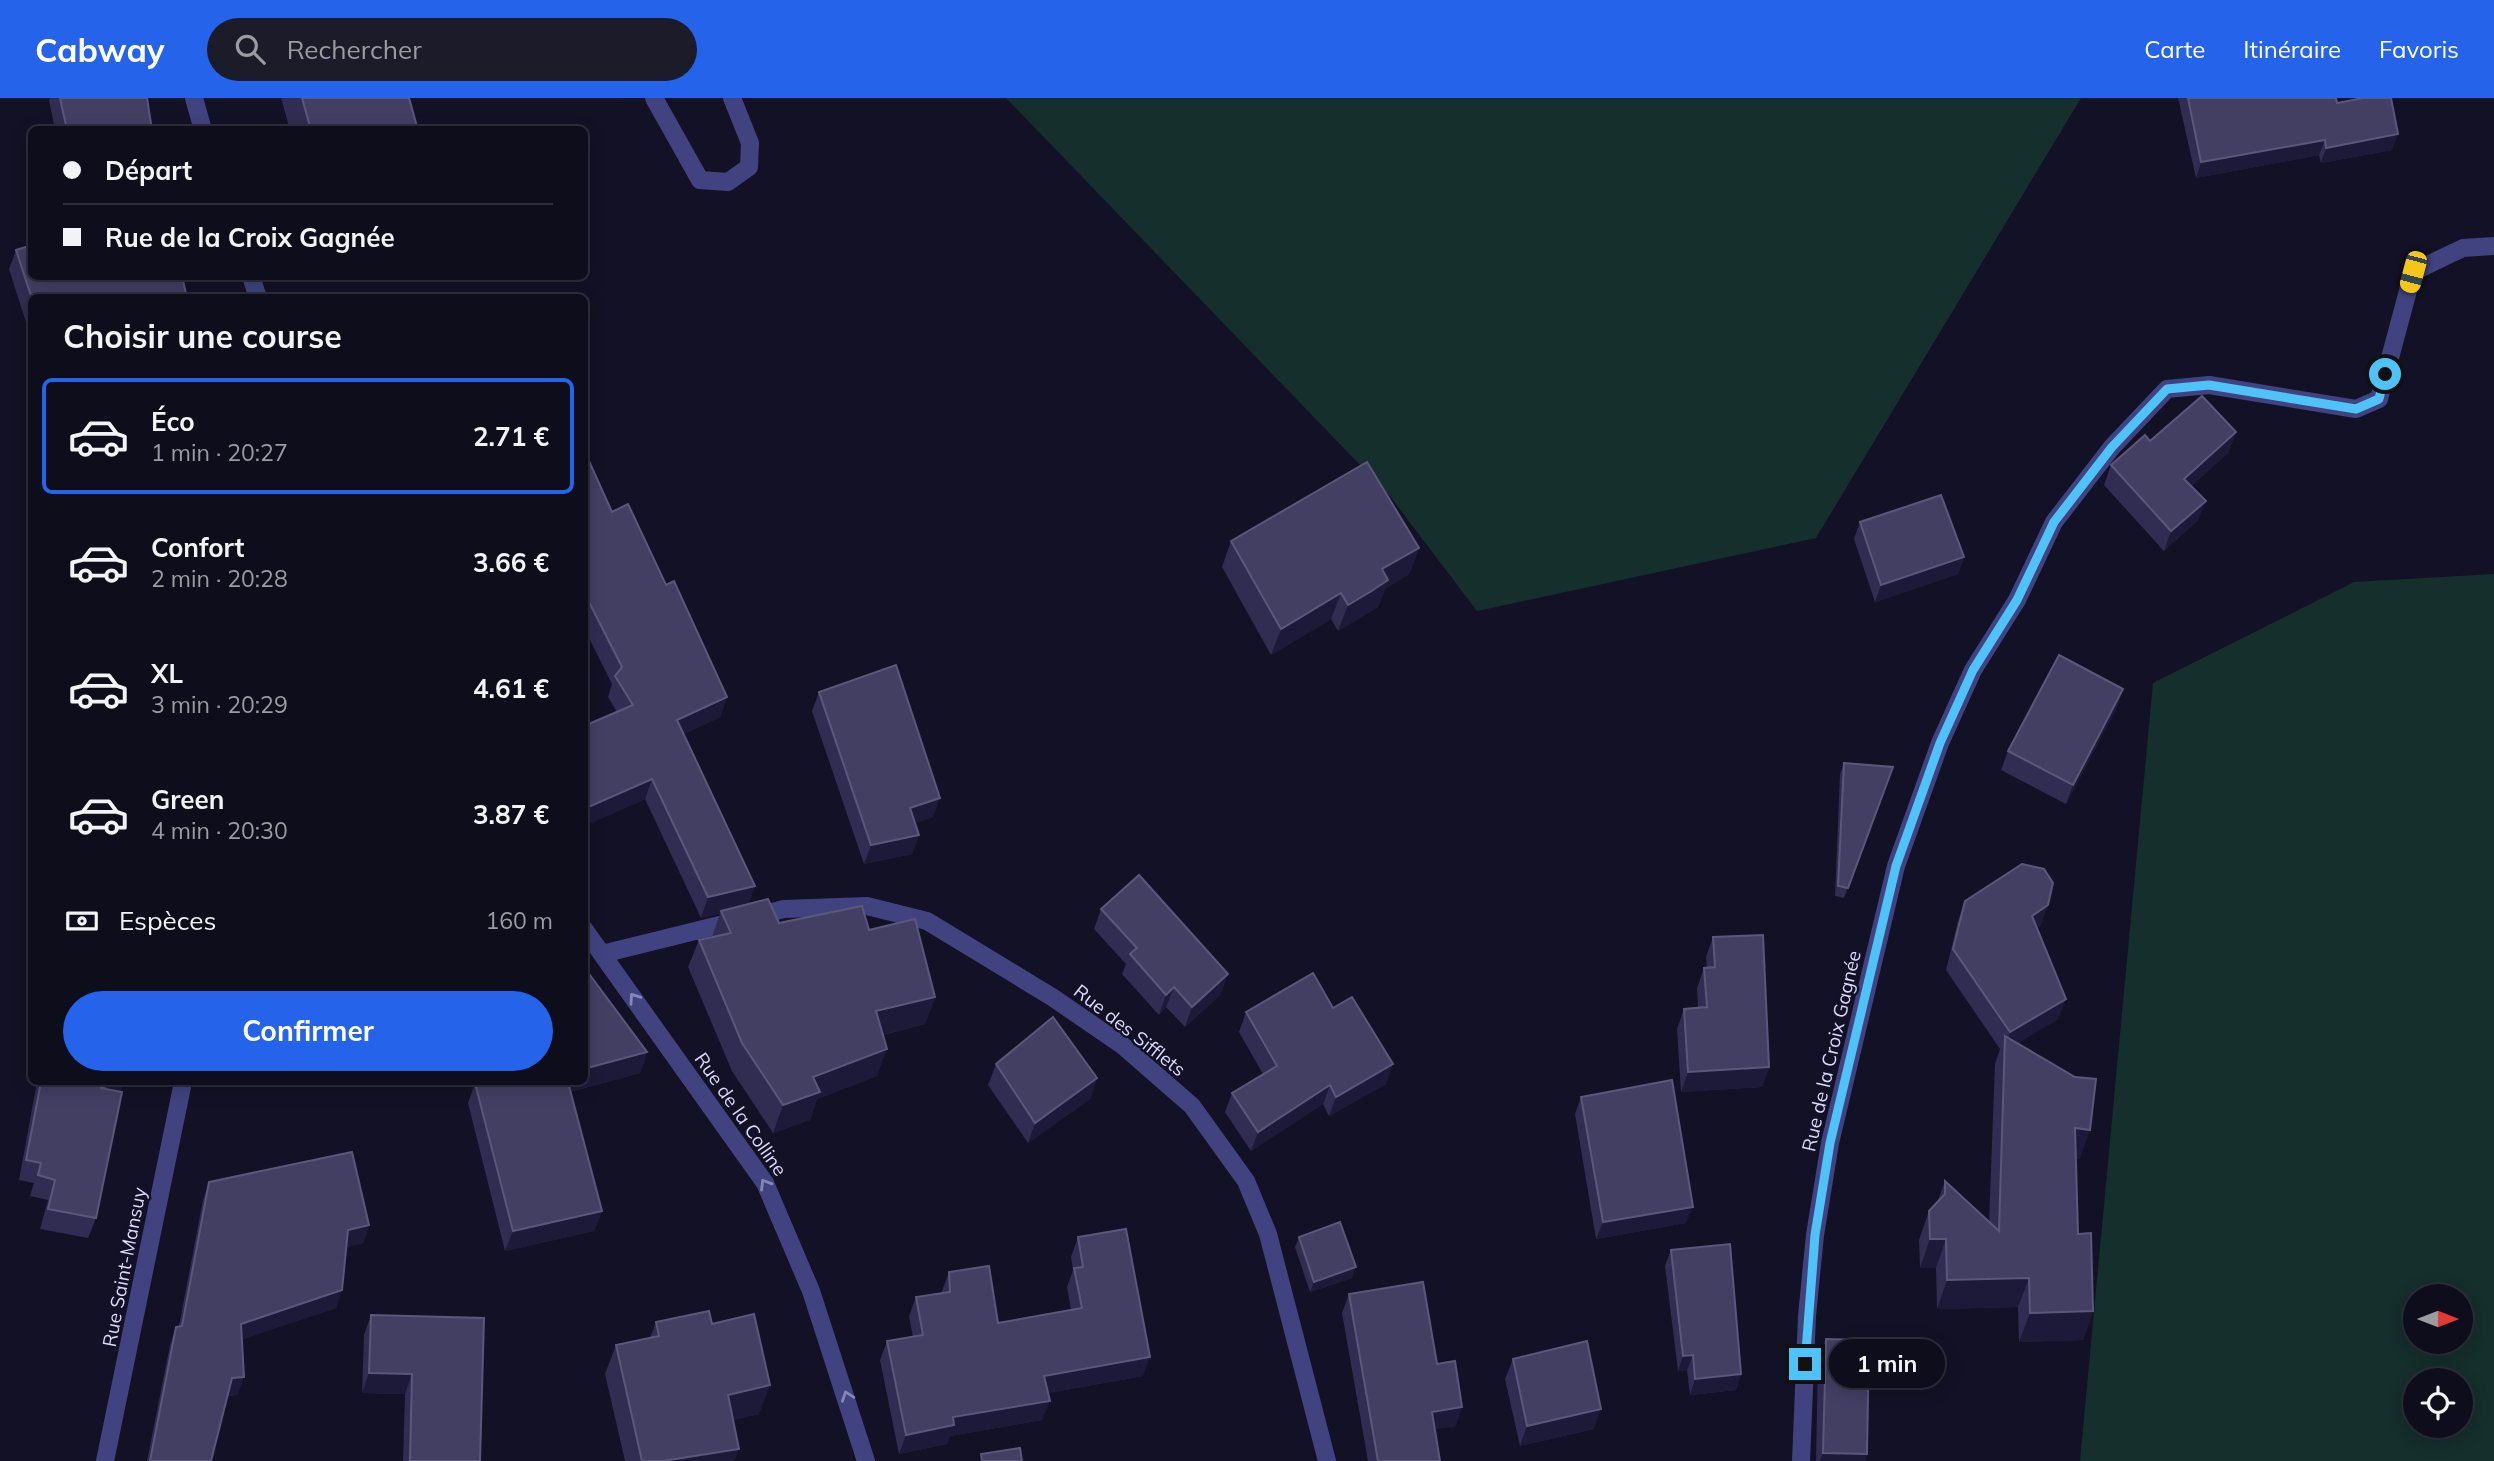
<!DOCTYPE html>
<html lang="fr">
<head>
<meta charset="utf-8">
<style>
  :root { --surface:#0e0d1c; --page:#1c1b29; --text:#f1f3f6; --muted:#9b9ca3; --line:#2e2d3b; --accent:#2563eb }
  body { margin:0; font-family:Mulish,sans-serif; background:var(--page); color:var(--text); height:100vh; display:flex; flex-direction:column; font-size:26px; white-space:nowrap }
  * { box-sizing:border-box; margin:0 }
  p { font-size:23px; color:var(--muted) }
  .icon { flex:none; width:38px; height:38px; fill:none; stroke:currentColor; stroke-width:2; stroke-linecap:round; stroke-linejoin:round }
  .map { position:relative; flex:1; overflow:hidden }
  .panel { position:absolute; left:28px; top:196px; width:560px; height:791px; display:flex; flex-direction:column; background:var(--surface); border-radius:10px; box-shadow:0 4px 18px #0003,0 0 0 2px var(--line) }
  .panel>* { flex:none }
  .hud { position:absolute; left:28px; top:28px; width:560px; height:154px; border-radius:10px; box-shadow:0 4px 18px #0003,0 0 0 2px var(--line); display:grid; align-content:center; height:154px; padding:0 35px; background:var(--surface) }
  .needle { width:46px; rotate:90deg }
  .tools { position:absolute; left:2403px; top:1186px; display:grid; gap:14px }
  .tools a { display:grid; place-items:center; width:70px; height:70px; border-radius:50%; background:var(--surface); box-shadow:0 4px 18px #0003,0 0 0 2px var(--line); font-size:35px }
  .end { position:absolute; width:32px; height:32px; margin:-16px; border:9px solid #4fc3f7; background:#111; box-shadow:0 0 0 4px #111 }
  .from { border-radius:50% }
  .bubble { position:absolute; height:49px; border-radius:24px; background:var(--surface); box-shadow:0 4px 18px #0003,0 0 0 2px var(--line); font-size:23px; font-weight:700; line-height:49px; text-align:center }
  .car { position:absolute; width:21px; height:42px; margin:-21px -10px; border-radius:9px; box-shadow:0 0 5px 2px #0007; background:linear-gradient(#f5c518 24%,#345 0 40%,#f5c518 0 76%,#345 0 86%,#f5c518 0) }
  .hud b { display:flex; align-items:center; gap:24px; height:66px; font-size:26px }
  .hud b+b { border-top:2px solid var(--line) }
  .hud i { width:18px; height:18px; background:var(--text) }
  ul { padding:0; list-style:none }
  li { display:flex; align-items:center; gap:21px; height:116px; margin:0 14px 10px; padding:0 21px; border:4px solid transparent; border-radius:10px }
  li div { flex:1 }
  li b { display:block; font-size:26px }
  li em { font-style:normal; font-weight:700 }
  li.on { border-color:var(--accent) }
  li>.icon { width:63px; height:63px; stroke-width:1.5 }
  h2 { padding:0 35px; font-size:32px; line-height:84px }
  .pay { display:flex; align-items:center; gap:18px; height:77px; padding:0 35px; font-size:26px }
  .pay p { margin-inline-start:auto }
  .button { display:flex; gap:14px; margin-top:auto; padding:14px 35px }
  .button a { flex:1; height:80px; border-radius:42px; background:var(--accent); color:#fff; font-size:28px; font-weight:700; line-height:80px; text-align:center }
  header { display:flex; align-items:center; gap:42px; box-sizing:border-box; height:98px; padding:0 35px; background:var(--accent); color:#fff }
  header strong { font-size:33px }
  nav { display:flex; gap:38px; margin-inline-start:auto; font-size:24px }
  .search { width:490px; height:63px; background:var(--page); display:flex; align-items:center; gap:18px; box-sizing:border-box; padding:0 24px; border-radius:38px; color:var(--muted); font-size:26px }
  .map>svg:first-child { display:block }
  .green { fill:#152f2c; fill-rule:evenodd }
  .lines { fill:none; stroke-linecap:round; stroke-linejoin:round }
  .service { stroke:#414380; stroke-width:18 }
  .minor { stroke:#414380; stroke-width:18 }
  .wall { fill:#312c51 }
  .shaded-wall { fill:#1d1938 }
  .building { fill:#433f63; stroke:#5b577b; stroke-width:2 }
  .oneway { stroke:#8686b8 }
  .route { stroke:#4fc3f7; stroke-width:9 }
  .labels { text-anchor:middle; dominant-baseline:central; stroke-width:5; stroke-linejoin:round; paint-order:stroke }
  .street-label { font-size:19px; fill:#dbd9fc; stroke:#131125 }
</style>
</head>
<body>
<header>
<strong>Cabway</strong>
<div class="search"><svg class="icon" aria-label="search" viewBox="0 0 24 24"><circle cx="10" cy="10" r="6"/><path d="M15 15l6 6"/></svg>Rechercher</div>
<nav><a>Carte</a><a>Itinéraire</a><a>Favoris</a></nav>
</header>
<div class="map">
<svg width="2494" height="1363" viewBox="0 0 2494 1363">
  <rect width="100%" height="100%" fill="#131125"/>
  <g class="green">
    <path d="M 1006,0 L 2081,0 L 1816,440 L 1477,513 L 1389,397 Z"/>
    <path d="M 2494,476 L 2494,1363 L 2080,1363 L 2153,585 L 2354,484 ZM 2415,1199 L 2460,1199 L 2460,1244 L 2415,1244 ZM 2415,1283 L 2460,1283 L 2460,1328 L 2415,1328 Z"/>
  </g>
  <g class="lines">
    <g class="service">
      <path d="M 654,0 L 700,82 L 728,84 L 749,69 L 750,45 L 732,0"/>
      <path d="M 2017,502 L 2054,424 L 2112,349 L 2167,291 L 2209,287 L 2356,311 L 2379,301 L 2413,174 L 2463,150 L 2494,148"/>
    </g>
    <g class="minor">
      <path d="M 194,0 L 203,32"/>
      <path d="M 251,178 L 258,200"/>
      <path d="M 584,831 L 765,1085 L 811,1193 L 866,1363"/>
      <path d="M 602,856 L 784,811 L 867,808 L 927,823 L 1052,899 L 1122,947 L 1192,1008 L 1246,1083 L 1268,1136 L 1327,1363"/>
      <path d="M 105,1363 L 183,984"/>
      <path d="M 1801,1363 L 1807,1218 L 1815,1137 L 1830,1045 L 1896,768 L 1940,645 L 1973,572 L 2017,502"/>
    </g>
  </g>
  <g class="wall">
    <path d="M 50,0 L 147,0 L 152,32 L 55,32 L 49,2 Z"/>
    <path d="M 281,0 L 409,0 L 418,32 L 290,32 Z"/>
    <path d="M 2178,0 L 2336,0 L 2337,5 L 2392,52 L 2321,65 L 2319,57 L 2196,80 Z"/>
    <path d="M 16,152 L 32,200 L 32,243 L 9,171 Z"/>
    <path d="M 2150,343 L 2229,354 L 2191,388 L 2198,422 L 2164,453 L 2104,387 L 2111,367 Z"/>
    <path d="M 584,352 L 612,414 L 666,487 L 727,599 L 720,619 L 684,636 L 755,788 L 748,806 L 779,825 L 869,832 L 935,899 L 925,926 L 883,937 L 877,978 L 817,1001 L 810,1022 L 773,1035 L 732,973 L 688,869 L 699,842 L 712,839 L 720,815 L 701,820 L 645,701 L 584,728 L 584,628 L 617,614 L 608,599 L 612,586 L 584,530 Z"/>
    <path d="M 1860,424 L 1964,459 L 1958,476 L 1875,504 L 1854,441 Z"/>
    <path d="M 1231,443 L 1419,450 L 1409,476 L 1385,491 L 1378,509 L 1338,533 L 1331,521 L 1271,557 L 1222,469 Z"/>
    <path d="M 2123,591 L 2116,611 L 2066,706 L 2001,672 L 2008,653 Z"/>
    <path d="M 819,594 L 933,719 L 915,725 L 919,737 L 912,756 L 864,766 L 812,613 Z"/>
    <path d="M 1844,665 L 1893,669 L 1844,800 L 1835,798 L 1840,676 Z"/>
    <path d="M 1965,803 L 2041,827 L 2037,830 L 2058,921 L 2018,945 L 2080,1061 L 2076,1060 L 2078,1136 L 2093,1213 L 2083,1242 L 2019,1244 L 2018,1209 L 1937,1211 L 1936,1170 L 1920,1170 L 1919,1142 L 1929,1113 L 1937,1105 L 1945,1083 L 1989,1125 L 1995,966 L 2000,951 L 1946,872 L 1958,823 Z"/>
    <path d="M 1101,811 L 1221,896 L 1185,929 L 1166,909 L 1159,917 L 1122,876 L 1126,866 L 1094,831 Z"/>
    <path d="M 1713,839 L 1769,969 L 1762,989 L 1681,994 L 1677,931 L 1684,911 L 1698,910 L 1697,890 L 1704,870 L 1707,869 L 1706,859 Z"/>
    <path d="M 1333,910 L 1386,986 L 1329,1018 L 1323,1006 L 1251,1053 L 1225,1014 L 1232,995 L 1263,976 L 1239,934 L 1246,914 Z"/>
    <path d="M 647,954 L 640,975 L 570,994 L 602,1113 L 594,1133 L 505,1153 L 468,1005 L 475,985 Z"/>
    <path d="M 996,966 L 1097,980 L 1090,1001 L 1028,1045 L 988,987 Z"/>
    <path d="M 37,984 L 124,984 L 120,994 L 96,1120 L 88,1140 L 40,1131 L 48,1102 L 30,1098 L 34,1085 L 19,1082 Z"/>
    <path d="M 1581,999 L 1686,1125 L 1596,1141 L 1575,1016 Z"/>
    <path d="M 209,1084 L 369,1127 L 363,1145 L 347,1149 L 336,1210 L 242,1241 L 238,1297 L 227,1298 L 211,1363 L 147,1363 L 170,1247 L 176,1229 L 179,1228 L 203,1102 Z"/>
    <path d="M 1078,1139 L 1143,1278 L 1048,1295 L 1042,1322 L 950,1338 L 947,1346 L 899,1356 L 880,1262 L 887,1243 L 913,1239 L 909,1218 L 916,1199 L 942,1195 L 942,1193 L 949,1174 L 998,1225 L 1071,1212 L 1067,1189 L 1073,1172 L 1071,1159 Z"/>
    <path d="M 1299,1139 L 1352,1180 L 1310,1194 L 1295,1149 Z"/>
    <path d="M 1671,1152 L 1741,1276 L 1736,1292 L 1690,1297 L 1687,1272 L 1678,1273 L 1665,1168 Z"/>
    <path d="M 1349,1196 L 1437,1266 L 1456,1328 L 1435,1331 L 1440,1363 L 1368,1363 L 1342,1215 Z"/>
    <path d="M 371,1217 L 480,1363 L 403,1363 L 405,1296 L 362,1295 L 364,1237 Z"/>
    <path d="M 656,1224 L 712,1226 L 759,1316 L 733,1322 L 734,1363 L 625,1363 L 605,1276 L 616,1247 L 650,1240 Z"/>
    <path d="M 1826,1241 L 1867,1356 L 1865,1363 L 1816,1363 L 1818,1261 Z"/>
    <path d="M 1513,1261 L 1594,1331 L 1520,1348 L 1505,1281 Z"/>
  </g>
  <g class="shaded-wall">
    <path d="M 2398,36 L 2392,52 L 2321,65 L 2326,50 Z"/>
    <path d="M 2325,42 L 2319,57 L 2196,80 L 2201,64 Z"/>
    <path d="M 2236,334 L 2229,354 L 2177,400 L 2184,381 Z"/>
    <path d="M 2206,403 L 2198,422 L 2164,453 L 2171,433 Z"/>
    <path d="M 1419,450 L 1409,476 L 1385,491 L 1378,509 L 1338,533 L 1348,507 L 1382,471 Z"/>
    <path d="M 1964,459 L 1958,476 L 1875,504 L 1881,487 Z"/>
    <path d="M 1341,495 L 1331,521 L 1271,557 L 1281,531 Z"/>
    <path d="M 590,506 L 584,520 L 584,508 Z"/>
    <path d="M 2123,591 L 2116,611 L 2066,706 L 2073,687 Z"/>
    <path d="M 727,599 L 720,619 L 670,643 L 677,622 Z"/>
    <path d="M 652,681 L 645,701 L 584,728 L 584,711 Z"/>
    <path d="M 940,700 L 933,719 L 903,729 L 910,710 Z"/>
    <path d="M 919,737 L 912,756 L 864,766 L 871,747 Z"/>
    <path d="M 755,788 L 748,808 L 721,813 L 720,815 L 701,820 L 708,799 Z"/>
    <path d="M 2048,807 L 2041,827 L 2024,838 L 2032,818 Z"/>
    <path d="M 1228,876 L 1221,896 L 1185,929 L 1192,909 Z"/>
    <path d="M 1174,889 L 1166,909 L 1159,917 L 1166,897 Z"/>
    <path d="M 935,899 L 925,926 L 865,941 L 876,913 Z"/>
    <path d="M 2066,901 L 2058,921 L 2005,953 L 2005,948 L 2010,934 Z"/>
    <path d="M 887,951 L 877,978 L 817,1001 L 810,1022 L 773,1035 L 783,1007 L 813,979 Z"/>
    <path d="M 647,954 L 640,975 L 558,997 L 563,984 L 584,984 L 584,971 Z"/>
    <path d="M 1393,966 L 1386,986 L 1329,1018 L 1336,999 Z"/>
    <path d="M 1769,969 L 1762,989 L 1681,994 L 1688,974 Z"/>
    <path d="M 1097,980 L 1090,1001 L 1028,1045 L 1035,1025 Z"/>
    <path d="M 124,984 L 117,1003 L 100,990 Z"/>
    <path d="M 1330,987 L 1323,1006 L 1251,1053 L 1258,1034 Z"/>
    <path d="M 2075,1030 L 2090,1032 L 2080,1061 L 2065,1059 Z"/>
    <path d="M 1693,1109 L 1686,1125 L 1596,1141 L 1603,1124 Z"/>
    <path d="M 602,1113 L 594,1133 L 505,1153 L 513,1133 Z"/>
    <path d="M 369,1127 L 363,1145 L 342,1150 L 348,1132 Z"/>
    <path d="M 1930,1141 L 1946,1141 L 1936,1170 L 1920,1170 Z"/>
    <path d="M 1356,1169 L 1352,1180 L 1310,1194 L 1314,1184 Z"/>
    <path d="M 2029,1180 L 2018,1209 L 1937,1211 L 1947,1182 Z"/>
    <path d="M 342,1192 L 336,1210 L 235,1244 L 241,1226 Z"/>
    <path d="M 2093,1213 L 2083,1242 L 2019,1244 L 2030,1215 Z"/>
    <path d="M 1693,1257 L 1687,1272 L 1678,1273 L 1683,1258 Z"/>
    <path d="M 1150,1259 L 1143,1278 L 1037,1297 L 1044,1278 Z"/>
    <path d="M 369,1275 L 412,1276 L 405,1296 L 362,1295 Z"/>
    <path d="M 1741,1276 L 1736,1292 L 1690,1297 L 1695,1281 Z"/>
    <path d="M 244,1279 L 238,1297 L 225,1298 L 232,1280 Z"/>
    <path d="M 770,1287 L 759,1316 L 717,1326 L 728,1297 Z"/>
    <path d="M 1050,1303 L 1042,1322 L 950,1338 L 947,1346 L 899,1356 L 906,1337 L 953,1319 Z"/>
    <path d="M 1462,1309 L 1456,1328 L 1425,1333 L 1432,1314 Z"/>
    <path d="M 1601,1311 L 1594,1331 L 1520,1348 L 1527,1328 Z"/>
    <path d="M 739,1351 L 734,1363 L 663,1363 Z"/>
    <path d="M 1823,1355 L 1867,1356 L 1865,1363 L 1820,1363 Z"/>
  </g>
  <g class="building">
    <path d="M 60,0 L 147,0 L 152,32 L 67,32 Z"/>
    <path d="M 302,0 L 409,0 L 418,32 L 311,32 Z"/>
    <path d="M 2188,0 L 2336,0 L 2337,5 L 2363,0 L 2391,0 L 2398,36 L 2326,50 L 2325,42 L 2201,64 Z"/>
    <path d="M 32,147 L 32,178 L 182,178 L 187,200 L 32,200 L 32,201 L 16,152 Z"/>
    <path d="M 2202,298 L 2236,334 L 2184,381 L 2206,403 L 2171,433 L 2111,367 L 2145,337 L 2150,343 Z"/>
    <path d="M 584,352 L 612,414 L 628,406 L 666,487 L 674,483 L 727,599 L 677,622 L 755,788 L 708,799 L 652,681 L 584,711 L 584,628 L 633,607 L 615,578 L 622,569 L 590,506 L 584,508 Z"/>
    <path d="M 1367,364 L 1419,450 L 1382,471 L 1388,482 L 1370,494 L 1348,507 L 1341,495 L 1281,531 L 1231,443 Z"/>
    <path d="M 1941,397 L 1964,459 L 1881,487 L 1860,424 Z"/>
    <path d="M 2059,557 L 2123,591 L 2073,687 L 2008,653 Z"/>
    <path d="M 896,567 L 940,700 L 910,710 L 919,737 L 871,747 L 819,594 Z"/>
    <path d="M 1844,665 L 1893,669 L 1848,790 L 1838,788 Z"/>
    <path d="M 2022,766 L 2044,771 L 2053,785 L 2048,807 L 2032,818 L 2066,901 L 2010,934 L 1953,851 L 1965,803 Z"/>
    <path d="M 1139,777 L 1228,876 L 1192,909 L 1174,889 L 1166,897 L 1130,856 L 1137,850 L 1101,811 Z"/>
    <path d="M 768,801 L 779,825 L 862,808 L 869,832 L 915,821 L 935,899 L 876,913 L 887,951 L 813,979 L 820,994 L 783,1007 L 742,945 L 699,842 L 731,835 L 721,813 Z"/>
    <path d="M 1763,837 L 1769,969 L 1688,974 L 1684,911 L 1707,909 L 1704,870 L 1715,869 L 1713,839 Z"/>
    <path d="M 584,869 L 647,954 L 584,971 Z"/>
    <path d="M 1313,875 L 1333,910 L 1352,899 L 1393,966 L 1336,999 L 1330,987 L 1258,1034 L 1232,995 L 1277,968 L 1246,914 Z"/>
    <path d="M 1053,919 L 1097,980 L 1035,1025 L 996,966 Z"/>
    <path d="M 2005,938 L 2075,979 L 2096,981 L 2090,1032 L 2075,1030 L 2078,1136 L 2091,1135 L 2093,1213 L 2030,1215 L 2029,1180 L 1947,1182 L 1946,1141 L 1930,1141 L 1929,1113 L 1945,1096 L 1945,1083 L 1999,1133 Z"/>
    <path d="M 1672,982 L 1693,1109 L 1603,1124 L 1581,999 Z"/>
    <path d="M 41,984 L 122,984 L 100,990 L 122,994 L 96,1120 L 48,1111 L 55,1082 L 38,1077 L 41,1065 L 26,1062 Z"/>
    <path d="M 480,984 L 568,984 L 602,1113 L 513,1133 L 475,985 Z"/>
    <path d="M 352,1054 L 369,1127 L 348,1132 L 342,1192 L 241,1226 L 244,1279 L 232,1280 L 211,1363 L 150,1363 L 176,1229 L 182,1228 L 209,1084 Z"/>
    <path d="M 1340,1124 L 1356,1169 L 1314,1184 L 1299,1139 Z"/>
    <path d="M 1126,1131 L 1150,1259 L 1044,1278 L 1050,1303 L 953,1319 L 954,1327 L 906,1337 L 887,1243 L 923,1237 L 916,1199 L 950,1194 L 949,1174 L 989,1168 L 998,1225 L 1082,1210 L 1074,1170 L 1083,1169 L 1078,1139 Z"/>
    <path d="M 1730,1146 L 1741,1276 L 1695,1281 L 1693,1257 L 1683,1258 L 1671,1152 Z"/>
    <path d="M 1423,1184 L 1437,1266 L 1455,1263 L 1462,1309 L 1432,1314 L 1440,1363 L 1378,1363 L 1349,1196 Z"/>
    <path d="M 709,1213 L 712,1226 L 754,1216 L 770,1287 L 728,1297 L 739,1351 L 663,1363 L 642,1363 L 616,1247 L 659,1238 L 656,1224 Z"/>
    <path d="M 371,1217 L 484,1220 L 480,1363 L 410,1363 L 412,1276 L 369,1275 Z"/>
    <path d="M 1826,1241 L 1869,1242 L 1867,1356 L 1823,1355 Z"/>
    <path d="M 1587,1243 L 1601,1311 L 1527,1328 L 1513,1261 Z"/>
    <path d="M 1020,1350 L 1022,1363 L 982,1363 L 981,1356 Z"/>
  </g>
  <defs><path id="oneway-chevron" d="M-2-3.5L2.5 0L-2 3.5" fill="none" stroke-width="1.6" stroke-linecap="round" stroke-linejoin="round" transform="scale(1.75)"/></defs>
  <g class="oneway">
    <use href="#oneway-chevron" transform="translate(634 900) rotate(-125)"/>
    <use href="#oneway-chevron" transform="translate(765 1086) rotate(-121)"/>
    <use href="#oneway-chevron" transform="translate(847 1298) rotate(-109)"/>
  </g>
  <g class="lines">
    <path class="route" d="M 1805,1266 L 1815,1137 L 1830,1045 L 1896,768 L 1940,645 L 1973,572 L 2017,502 L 2054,424 L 2112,349 L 2167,291 L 2209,287 L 2356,311 L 2379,301 L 2385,276"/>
  </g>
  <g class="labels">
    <g class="street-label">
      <text transform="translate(1130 932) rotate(38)">Rue des Sifflets</text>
      <text transform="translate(1831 953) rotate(-77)">Rue de la Croix Gagnée</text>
      <text transform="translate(741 1016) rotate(55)">Rue de la Colline</text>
      <text transform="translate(124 1169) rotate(-79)">Rue Saint-Mansuy</text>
    </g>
  </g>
</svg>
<div class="tools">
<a><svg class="needle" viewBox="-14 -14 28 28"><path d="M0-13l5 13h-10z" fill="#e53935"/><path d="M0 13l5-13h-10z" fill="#9b9ca3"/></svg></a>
<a><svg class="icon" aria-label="locate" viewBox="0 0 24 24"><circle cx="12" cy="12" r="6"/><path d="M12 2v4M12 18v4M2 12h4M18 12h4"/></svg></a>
</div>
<i class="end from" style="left:2385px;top:276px"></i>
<i class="end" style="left:1805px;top:1266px"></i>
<div class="bubble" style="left:1829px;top:1241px;width:116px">1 min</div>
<i class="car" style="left:2413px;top:174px;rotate:195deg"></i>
<div class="hud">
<b><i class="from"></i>Départ</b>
<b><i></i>Rue de la Croix Gagnée</b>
</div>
<section class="panel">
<h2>Choisir une course</h2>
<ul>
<li class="on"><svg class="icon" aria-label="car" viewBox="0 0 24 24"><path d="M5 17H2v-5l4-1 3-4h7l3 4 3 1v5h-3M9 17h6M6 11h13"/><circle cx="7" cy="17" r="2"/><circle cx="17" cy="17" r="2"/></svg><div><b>Éco</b><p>1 min · 20:27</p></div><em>2.71 €</em></li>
<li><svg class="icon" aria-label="car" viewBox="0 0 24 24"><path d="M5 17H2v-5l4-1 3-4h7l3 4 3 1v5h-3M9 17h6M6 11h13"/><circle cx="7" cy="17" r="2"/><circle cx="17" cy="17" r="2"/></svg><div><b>Confort</b><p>2 min · 20:28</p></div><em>3.66 €</em></li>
<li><svg class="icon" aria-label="car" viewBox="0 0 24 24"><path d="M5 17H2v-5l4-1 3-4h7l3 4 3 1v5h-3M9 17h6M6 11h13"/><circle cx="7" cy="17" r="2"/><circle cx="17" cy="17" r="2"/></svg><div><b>XL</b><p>3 min · 20:29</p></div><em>4.61 €</em></li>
<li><svg class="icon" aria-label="car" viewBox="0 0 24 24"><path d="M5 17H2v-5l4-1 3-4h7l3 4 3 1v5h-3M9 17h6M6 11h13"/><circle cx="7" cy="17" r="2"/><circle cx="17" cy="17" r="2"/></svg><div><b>Green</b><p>4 min · 20:30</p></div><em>3.87 €</em></li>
</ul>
<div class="pay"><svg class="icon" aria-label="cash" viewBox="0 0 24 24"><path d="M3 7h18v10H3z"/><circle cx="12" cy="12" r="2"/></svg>Espèces<p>160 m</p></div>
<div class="button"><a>Confirmer</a></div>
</section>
</div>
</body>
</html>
